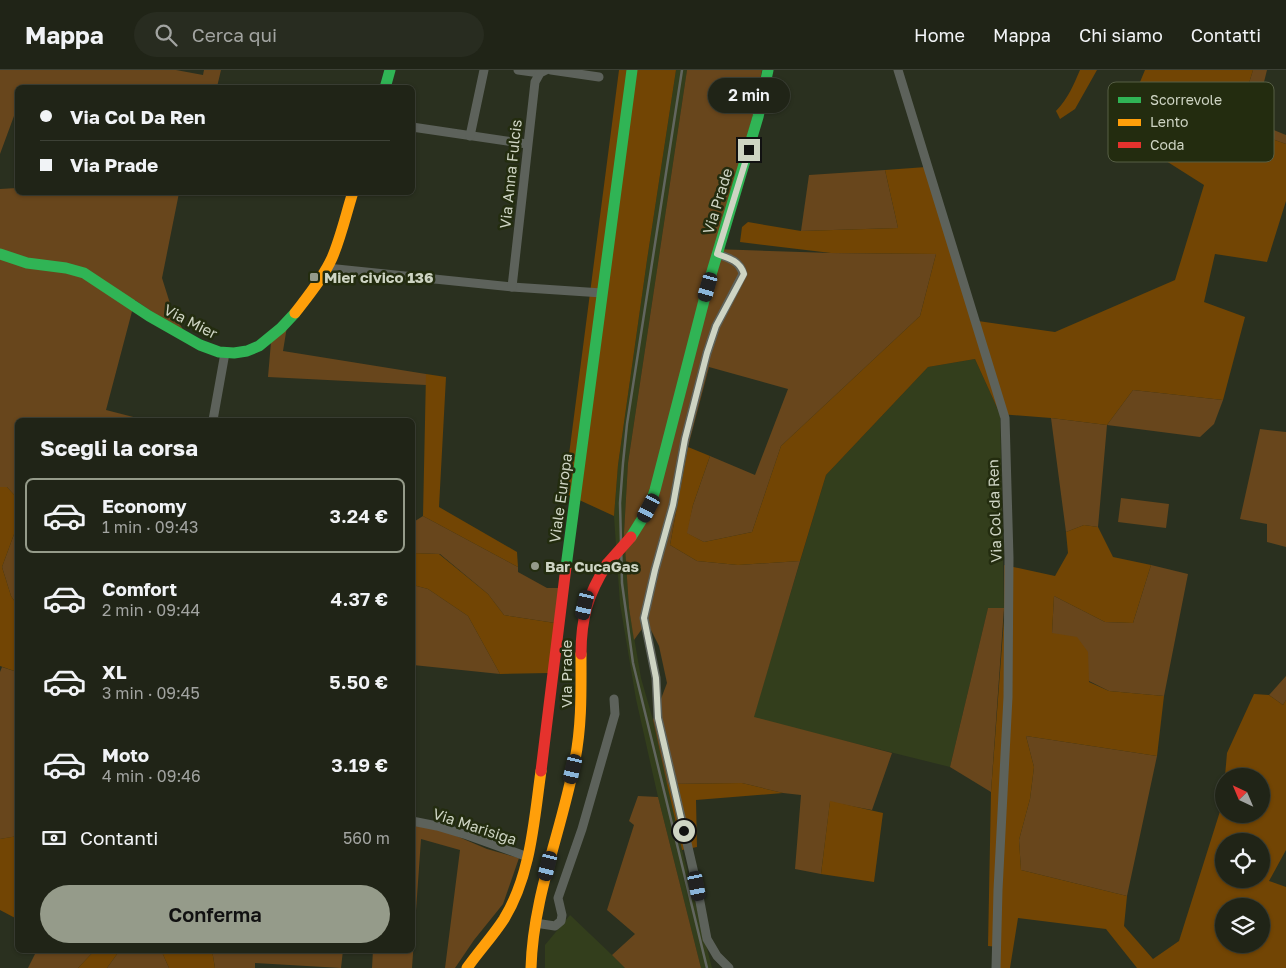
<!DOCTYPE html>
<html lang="it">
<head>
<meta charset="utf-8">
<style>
  :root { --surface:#202417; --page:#282c20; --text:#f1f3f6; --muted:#a2a4a1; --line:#3d4136; --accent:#959b8a }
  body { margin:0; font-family:"Golos Text",sans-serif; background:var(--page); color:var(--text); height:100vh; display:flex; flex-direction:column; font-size:19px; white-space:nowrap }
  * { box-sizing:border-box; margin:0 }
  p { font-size:16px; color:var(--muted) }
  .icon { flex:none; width:28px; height:28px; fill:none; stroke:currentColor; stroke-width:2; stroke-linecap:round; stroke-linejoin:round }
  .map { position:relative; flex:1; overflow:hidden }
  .panel { position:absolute; left:15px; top:348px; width:400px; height:535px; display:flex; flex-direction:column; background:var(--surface); border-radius:8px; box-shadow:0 1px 4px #0004,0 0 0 1px var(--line) }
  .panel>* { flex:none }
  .guide { position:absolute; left:15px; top:15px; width:400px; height:110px; border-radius:8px; box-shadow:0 1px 4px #0004,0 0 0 1px var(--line); display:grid; align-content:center; height:110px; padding:0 25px; background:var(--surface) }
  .needle { width:32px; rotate:316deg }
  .fabs { position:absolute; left:1215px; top:698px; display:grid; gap:10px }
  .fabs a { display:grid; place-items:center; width:55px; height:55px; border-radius:50%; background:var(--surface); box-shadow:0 1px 4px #0004,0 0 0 1px var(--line); font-size:25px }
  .end { position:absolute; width:22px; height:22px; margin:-11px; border:6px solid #ced4c3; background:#111; box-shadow:0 0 0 2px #111 }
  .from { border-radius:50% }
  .bubble { position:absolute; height:35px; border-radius:18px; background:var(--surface); box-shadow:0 1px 4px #0004,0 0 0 1px var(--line); font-size:16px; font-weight:600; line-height:35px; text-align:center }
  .car { position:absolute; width:15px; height:30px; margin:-15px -8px; border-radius:6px; box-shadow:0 0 4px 1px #0007; background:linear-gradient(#222 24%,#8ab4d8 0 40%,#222 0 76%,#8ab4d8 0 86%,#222 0) }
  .guide b { display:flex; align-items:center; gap:18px; height:48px; font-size:19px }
  .guide b+b { border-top:1px solid var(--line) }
  .guide i { width:12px; height:12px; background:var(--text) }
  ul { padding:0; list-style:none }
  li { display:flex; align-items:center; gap:15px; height:75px; margin:0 10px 8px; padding:0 15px; border:2px solid transparent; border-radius:8px }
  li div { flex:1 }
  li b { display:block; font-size:19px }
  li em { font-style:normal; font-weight:600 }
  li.on { border-color:var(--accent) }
  li>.icon { width:45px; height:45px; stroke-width:1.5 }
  h2 { padding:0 25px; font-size:22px; line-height:60px }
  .pay { display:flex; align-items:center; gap:12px; height:55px; padding:0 25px; font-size:19px }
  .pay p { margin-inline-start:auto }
  .primary-button { display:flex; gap:10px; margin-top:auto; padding:10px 25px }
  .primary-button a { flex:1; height:58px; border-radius:30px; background:var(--accent); color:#111; font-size:20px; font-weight:600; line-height:58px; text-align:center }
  header { display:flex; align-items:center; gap:30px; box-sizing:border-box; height:70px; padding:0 25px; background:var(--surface); border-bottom:1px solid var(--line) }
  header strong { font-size:24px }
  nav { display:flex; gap:28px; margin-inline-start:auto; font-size:18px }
  .search { width:350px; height:45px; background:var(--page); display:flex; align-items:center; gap:12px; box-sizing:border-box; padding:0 18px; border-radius:28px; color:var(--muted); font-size:19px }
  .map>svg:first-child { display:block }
  .built { fill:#333e1c }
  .green { fill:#68461c }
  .forest { fill:#724504; fill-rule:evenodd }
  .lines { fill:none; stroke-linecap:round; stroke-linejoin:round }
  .street { stroke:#5d625b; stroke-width:9 }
  .fast { stroke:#30b455; stroke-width:11 }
  .slow { stroke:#ff9f0a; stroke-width:11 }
  .jam { stroke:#e5322d; stroke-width:11 }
  .rail { stroke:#62665f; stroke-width:2.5 }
  .jam-bridge { stroke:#e5322d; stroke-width:11 }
  .route { stroke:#ced4c3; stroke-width:6 }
  .poi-dot { fill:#959b8a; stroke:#232c0f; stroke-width:2 }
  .labels { text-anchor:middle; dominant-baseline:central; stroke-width:5; stroke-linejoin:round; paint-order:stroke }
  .street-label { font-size:15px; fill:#ced4c3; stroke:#232c0f }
  .poi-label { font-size:15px; font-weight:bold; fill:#ced4c3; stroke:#232c0f; text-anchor:start }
  .key { fill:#232c0f; stroke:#565e45; stroke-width:1 }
  .key-label { font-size:14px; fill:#ced4c3 }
</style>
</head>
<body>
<header>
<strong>Mappa</strong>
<div class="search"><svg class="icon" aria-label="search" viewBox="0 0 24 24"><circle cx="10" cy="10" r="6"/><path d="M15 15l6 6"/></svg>Cerca qui</div>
<nav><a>Home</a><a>Mappa</a><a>Chi siamo</a><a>Contatti</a></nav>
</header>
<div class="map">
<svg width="1286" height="898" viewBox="0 0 1286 898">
  <rect width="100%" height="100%" fill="#2a301f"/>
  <g class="built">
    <path d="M 676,0 L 687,0 L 628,393 L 624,463 L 629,538 L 641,608 L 653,650 L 682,780 L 712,898 L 701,898 L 658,727 L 636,629 L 620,534 L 614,446 L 618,395 L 647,190 Z"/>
    <path d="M 975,289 L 1000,344 L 1004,538 L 988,538 L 950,697 L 753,648 L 826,405 L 928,297 Z"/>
    <path d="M 570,845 L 612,885 L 625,898 L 545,898 L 545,875 Z"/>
  </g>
  <g class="green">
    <path d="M 0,0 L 176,0 L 203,5 L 204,0 L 221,0 L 217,17 L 18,18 L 17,46 L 14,46 L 0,84 Z"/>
    <path d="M 687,0 L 762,0 L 754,42 L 714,179 L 831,183 L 936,184 L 920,246 L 781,376 L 752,462 L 704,472 L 686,463 L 693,435 L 710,386 L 755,405 L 788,319 L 709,297 L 688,377 L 670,475 L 697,491 L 738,495 L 800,491 L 754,647 L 892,683 L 872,740 L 830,732 L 821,804 L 795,799 L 801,725 L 783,723 L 742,713 L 667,714 L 653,650 L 667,613 L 659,576 L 647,552 L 634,570 L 629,538 L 624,463 L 628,393 Z"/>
    <path d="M 1253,0 L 1267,0 L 1254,52 L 1286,65 L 1286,74 L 1236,56 Z"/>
    <path d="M 885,100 L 898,158 L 801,161 L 809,105 Z"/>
    <path d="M 17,118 L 18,122 L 179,123 L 162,208 L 173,243 L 187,266 L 135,230 L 106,340 L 145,350 L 18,350 L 17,428 L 7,417 L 0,417 L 0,119 Z"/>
    <path d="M 289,244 L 283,281 L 426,304 L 426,315 L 268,307 L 271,272 Z"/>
    <path d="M 1133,320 L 1223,330 L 1214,354 L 1200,367 L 1107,355 L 1098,457 L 1084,455 L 1066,462 L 1051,348 L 1107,355 Z"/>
    <path d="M 1260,359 L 1286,362 L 1286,477 L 1267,472 L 1267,454 L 1240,449 Z"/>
    <path d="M 1121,428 L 1169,434 L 1166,458 L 1118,452 Z"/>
    <path d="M 423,446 L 518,497 L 518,502 L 547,518 L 561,518 L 555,553 L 504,545 L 488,524 L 440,484 L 413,483 L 412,453 Z"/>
    <path d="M 17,456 L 17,535 L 11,526 L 2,497 Z"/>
    <path d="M 1151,495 L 1188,504 L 1164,626 L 1109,621 L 1089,611 L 1052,563 L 1054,526 L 1105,552 L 1133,553 Z"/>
    <path d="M 413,515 L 428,519 L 468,546 L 500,604 L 413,595 Z"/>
    <path d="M 988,538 L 1004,538 L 991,722 L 950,697 Z"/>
    <path d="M 2,597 L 17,602 L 18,766 L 0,769 L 0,602 Z"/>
    <path d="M 1286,606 L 1286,630 L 1283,635 L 1269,625 Z"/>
    <path d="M 1026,666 L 1157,686 L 1127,826 L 1021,800 L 1019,770 L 1030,729 L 1034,697 Z"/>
    <path d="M 638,726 L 658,727 L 701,898 L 625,898 L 612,885 L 635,864 L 607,840 L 634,755 L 629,751 Z"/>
    <path d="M 413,754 L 440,759 L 487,779 L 519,788 L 503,834 L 474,870 L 455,898 L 445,898 L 460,780 L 421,769 L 412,898 L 372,898 L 373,880 L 412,880 Z"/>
    <path d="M 37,880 L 95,880 L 78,898 L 28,898 Z"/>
    <path d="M 120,880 L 161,880 L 169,898 L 107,898 Z"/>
    <path d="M 212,880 L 343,880 L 341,898 L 255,893 L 255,898 L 215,898 Z"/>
  </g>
  <g class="forest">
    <path d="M 619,0 L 676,0 L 647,190 L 618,395 L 614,446 L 564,423 Z"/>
    <path d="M 1080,0 L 1097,0 L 1075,39 L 1060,49 L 1056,41 C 1069,27 1073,16 1080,0 Z"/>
    <path d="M 1145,0 L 1253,0 L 1236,56 L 1286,74 L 1286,131 L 1267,192 L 1215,184 L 1204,232 L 1245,247 L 1223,330 L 1133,320 L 1107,355 L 1051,348 L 1000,344 L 975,289 L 928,297 L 826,405 L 800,491 L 738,495 L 697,491 L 670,475 L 688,377 L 710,386 L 693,435 L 687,463 L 704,472 L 752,462 L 781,376 L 920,246 L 936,184 L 831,183 L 740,172 L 742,157 L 748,152 L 801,161 L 898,158 L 885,100 L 926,97 L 978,251 L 1055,262 L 1175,210 L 1204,115 L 1144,77 L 1115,46 L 1140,12 Z"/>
    <path d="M 426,304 L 446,307 L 439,437 L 517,482 L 518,497 L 423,446 Z"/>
    <path d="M 0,417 L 7,417 L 17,428 L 17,456 L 2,497 L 11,526 L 17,535 L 17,602 L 0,596 Z"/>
    <path d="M 1084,455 L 1098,457 L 1113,487 L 1151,495 L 1133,553 L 1105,552 L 1054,526 L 1052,563 L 1077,567 L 1088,582 L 1089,612 L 1109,621 L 1164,626 L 1157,686 L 1026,666 L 1034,697 L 1030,729 L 1019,770 L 1021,800 L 1127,826 L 1124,856 L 1153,889 L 1179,871 L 1222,735 L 1224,716 L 1224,744 L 1261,744 L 1261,706 L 1225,706 L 1227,683 L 1254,624 L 1269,625 L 1283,635 L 1286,630 L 1286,780 L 1269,811 L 1286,817 L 1286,898 L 1137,898 L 1106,859 L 1018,848 L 1010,898 L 997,898 L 999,877 L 988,876 L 991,722 L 1004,549 L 1004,495 L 1055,506 L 1068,483 L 1066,462 ZM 1224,771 L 1261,771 L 1261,809 L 1224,809 ZM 1224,836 L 1261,836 L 1261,874 L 1224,874 Z"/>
    <path d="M 412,483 L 439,484 L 488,524 L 504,545 L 555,553 L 549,603 L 500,604 L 468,546 L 428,519 L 413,515 Z"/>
    <path d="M 742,713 L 783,723 L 696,730 L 697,777 L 682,780 L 667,714 Z"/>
    <path d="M 830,731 L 883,743 L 874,812 L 821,804 Z"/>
    <path d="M 17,766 L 17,849 L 0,840 L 0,769 Z"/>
    <path d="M 95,880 L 120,880 L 107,898 L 78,898 Z"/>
    <path d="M 161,880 L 212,880 L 215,898 L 169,898 Z"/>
  </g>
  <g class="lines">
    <g class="street">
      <path d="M 518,0 L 540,3"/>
      <path d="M 551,0 L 599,7"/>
      <path d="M 898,0 L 1005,348 L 1009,488 L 1008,627 L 998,820 L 996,898"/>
      <path d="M 412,57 L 527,74"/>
      <path d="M 470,66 L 484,0"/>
      <path d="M 717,184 C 729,188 740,191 743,204 L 716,256 L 707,283 L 685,369 L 673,435 L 655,500 L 644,548 L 656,608 L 658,648 L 697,816 L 707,869 L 717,886 L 729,898"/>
      <path d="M 327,198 L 512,217 L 602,223"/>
      <path d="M 512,217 L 535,12 L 540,3 L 546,0"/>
      <path d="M 213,350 L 225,283"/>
      <path d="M 412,751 L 437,756 L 467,765 L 528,787"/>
      <path d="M 535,853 L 555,856 L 561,851 L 562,845 L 558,828 L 582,759 L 615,644 L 614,629"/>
    </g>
    <g class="fast">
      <path d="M 385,18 L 390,0"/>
      <path d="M 0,184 L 27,193 L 66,198 L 84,203 L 149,246 L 200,275 L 219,282 L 234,283 L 247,281 L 259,276 L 281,258 L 295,243"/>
      <path d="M 631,467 L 649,438 L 655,420 L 708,215 L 758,47 L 768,0"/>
      <path d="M 566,497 L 632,0"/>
    </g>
    <g class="slow">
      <path d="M 295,243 C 308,226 323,208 332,188 C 341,167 346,144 353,122"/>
      <path d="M 467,898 C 479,881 493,866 504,849 C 531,805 534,750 541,701"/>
      <path d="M 531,898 C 533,826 562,760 575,690 C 582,654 581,620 581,584"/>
    </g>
    <g class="jam">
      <path d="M 581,584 C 581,548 588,524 607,494"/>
      <path d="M 541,701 L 566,497"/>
    </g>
    <path class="rail" d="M 682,0 L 627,354 L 623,393 L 620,433 L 622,513 L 633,593 L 707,898"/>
    <path class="jam-bridge" d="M 607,494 L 631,467"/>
  </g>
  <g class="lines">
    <path class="route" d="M 684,761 L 658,648 L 656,608 L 644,548 L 655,500 L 673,435 L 685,369 L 707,283 L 716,256 L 744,204 C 740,191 729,188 717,184 L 749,80"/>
  </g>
  <g class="poi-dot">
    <rect x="309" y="202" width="10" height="10" rx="2.5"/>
    <circle cx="535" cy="496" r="5"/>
  </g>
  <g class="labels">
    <g class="street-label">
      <text transform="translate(510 104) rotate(-84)">Via Anna Fulcis</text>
      <text transform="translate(717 131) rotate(-73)">Via Prade</text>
      <text transform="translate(191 251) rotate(27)">Via Mier</text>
      <text transform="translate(560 428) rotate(-82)">Viale Europa</text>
      <text transform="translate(994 441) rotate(-92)">Via Col da Ren</text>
      <text transform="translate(566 604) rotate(-90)">Via Prade</text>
      <text transform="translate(475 756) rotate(18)">Via Marisiga</text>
    </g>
    <g class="poi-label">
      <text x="324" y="207">Mier civico 136</text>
      <text x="545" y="496">Bar CucaGas</text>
    </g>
  </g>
  <rect x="1108" y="12" width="166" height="80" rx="8" class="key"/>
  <rect x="1118" y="27" width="23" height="6" fill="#30b455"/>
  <rect x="1118" y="49" width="23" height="7" fill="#ff9f0a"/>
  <rect x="1118" y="72" width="23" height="6" fill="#e5322d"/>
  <g class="key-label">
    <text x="1150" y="35">Scorrevole</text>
    <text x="1150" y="57">Lento</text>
    <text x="1150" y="80">Coda</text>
  </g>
</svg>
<div class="fabs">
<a><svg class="needle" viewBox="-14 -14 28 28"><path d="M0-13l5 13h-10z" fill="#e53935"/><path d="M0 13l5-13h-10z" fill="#a2a4a1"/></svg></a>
<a><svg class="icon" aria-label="locate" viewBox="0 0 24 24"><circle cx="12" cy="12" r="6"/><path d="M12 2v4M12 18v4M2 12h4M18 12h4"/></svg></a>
<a><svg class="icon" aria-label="layers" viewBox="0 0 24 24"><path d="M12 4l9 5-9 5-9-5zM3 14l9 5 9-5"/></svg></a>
</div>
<i class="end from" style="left:684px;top:761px"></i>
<i class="end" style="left:749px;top:80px"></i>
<div class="bubble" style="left:708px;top:8px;width:82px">2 min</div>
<i class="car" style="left:708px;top:217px;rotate:196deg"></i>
<i class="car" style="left:649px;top:438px;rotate:208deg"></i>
<i class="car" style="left:585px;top:535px;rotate:193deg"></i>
<i class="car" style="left:573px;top:699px;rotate:193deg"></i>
<i class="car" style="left:548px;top:796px;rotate:194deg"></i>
<i class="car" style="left:697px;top:816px;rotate:169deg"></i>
<div class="guide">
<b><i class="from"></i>Via Col Da Ren</b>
<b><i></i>Via Prade</b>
</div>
<section class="panel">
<h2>Scegli la corsa</h2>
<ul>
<li class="on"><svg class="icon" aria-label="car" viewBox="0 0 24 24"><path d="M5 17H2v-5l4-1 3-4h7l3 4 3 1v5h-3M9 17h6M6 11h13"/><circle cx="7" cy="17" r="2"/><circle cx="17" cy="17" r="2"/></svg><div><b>Economy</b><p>1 min · 09:43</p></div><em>3.24 €</em></li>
<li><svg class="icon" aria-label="car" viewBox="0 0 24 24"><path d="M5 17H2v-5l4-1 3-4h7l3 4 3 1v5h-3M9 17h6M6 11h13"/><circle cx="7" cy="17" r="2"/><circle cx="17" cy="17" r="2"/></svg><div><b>Comfort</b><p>2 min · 09:44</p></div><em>4.37 €</em></li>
<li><svg class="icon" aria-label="car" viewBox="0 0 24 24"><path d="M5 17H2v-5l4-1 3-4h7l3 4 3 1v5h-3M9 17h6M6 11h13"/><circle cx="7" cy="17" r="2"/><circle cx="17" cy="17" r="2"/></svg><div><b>XL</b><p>3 min · 09:45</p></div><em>5.50 €</em></li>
<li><svg class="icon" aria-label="car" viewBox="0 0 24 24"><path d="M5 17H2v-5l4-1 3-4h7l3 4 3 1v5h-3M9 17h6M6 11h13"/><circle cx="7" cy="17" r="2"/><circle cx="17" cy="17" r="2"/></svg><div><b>Moto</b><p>4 min · 09:46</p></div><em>3.19 €</em></li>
</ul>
<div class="pay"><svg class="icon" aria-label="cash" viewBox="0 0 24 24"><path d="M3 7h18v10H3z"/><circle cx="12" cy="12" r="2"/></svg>Contanti<p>560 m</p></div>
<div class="primary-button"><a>Conferma</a></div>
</section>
</div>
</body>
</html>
